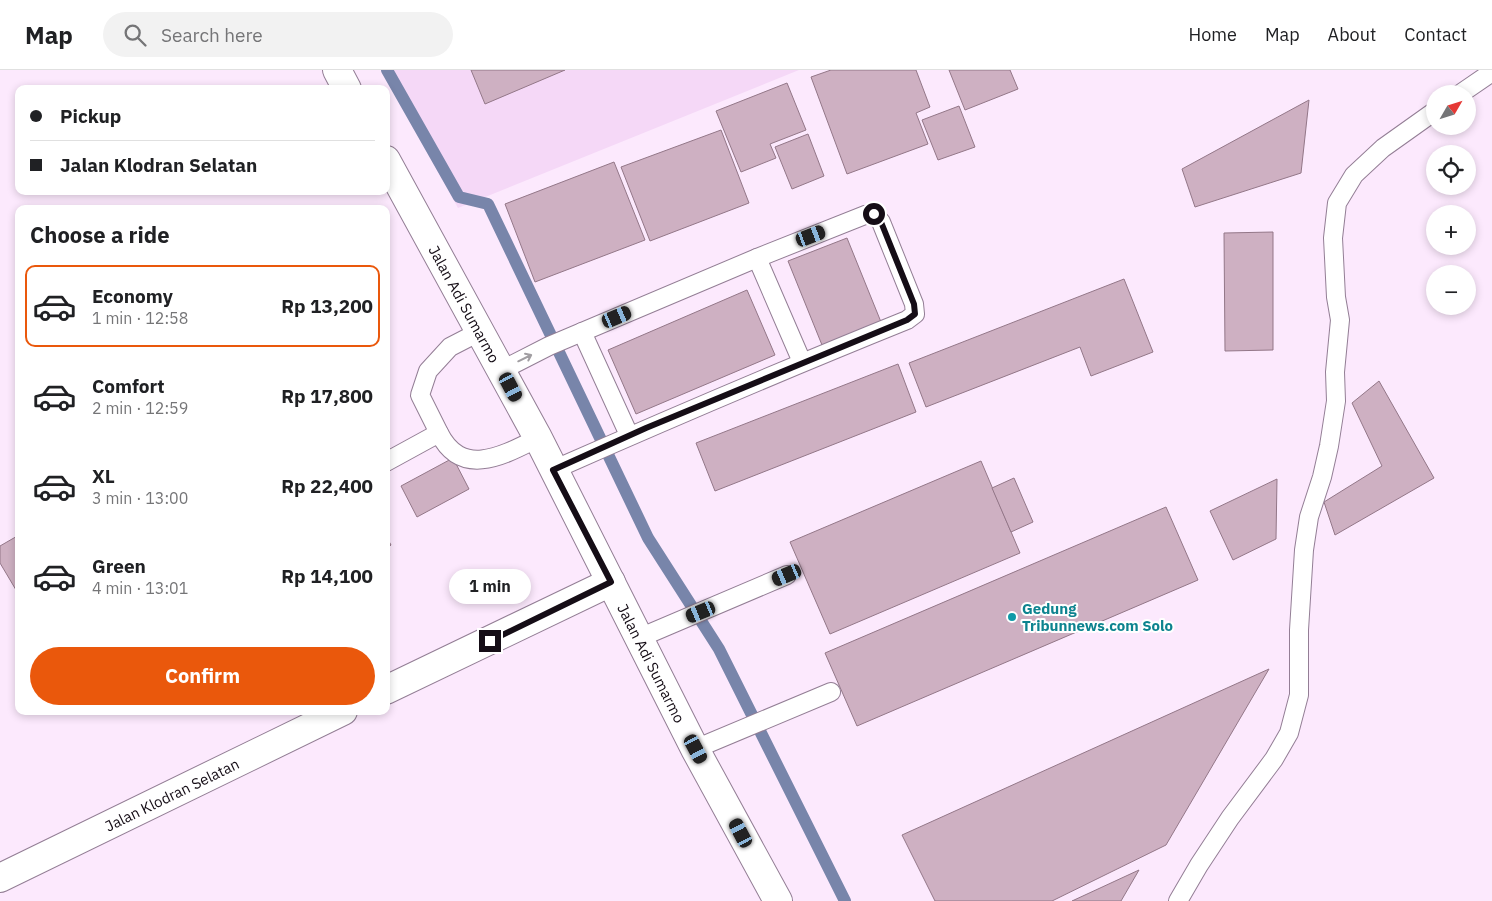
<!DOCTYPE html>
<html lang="en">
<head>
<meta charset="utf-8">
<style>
  :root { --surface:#fff; --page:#f2f2f2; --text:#202124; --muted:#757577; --line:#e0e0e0; --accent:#ea580c }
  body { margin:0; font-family:"IBM Plex Sans",sans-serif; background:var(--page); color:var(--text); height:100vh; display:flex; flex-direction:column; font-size:19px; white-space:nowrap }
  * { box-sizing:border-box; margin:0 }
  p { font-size:16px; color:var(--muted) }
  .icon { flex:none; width:28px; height:28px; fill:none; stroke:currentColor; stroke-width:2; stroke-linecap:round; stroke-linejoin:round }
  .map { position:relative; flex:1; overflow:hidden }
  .side { position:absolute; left:15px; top:135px; width:375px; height:510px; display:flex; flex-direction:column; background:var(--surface); border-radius:10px; box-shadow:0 2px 8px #0003 }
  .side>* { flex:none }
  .top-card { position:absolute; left:15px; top:15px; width:375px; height:110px; border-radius:10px; box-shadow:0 2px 8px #0003; display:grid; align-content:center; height:110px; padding:0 15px; background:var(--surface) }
  .needle { width:32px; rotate:51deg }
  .buttons { position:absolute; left:1426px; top:15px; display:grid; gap:10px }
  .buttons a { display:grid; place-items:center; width:50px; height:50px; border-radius:50%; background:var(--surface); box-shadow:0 2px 8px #0003; font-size:25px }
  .end { position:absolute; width:22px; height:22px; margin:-11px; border:6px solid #150d16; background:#fff; box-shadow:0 0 0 2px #fff }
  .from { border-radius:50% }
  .bubble { position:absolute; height:35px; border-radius:18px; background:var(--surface); box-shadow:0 2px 8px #0003; font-size:16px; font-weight:800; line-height:35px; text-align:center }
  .car { position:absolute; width:15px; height:30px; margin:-15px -8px; border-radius:6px; box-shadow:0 0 4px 1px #0007; background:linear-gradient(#222 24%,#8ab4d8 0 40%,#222 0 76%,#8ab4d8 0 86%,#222 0) }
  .top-card b { display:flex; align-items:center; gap:18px; height:48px; font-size:19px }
  .top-card b+b { border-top:1px solid var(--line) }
  .top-card i { width:12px; height:12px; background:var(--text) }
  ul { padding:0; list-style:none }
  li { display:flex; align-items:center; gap:15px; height:82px; margin:0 10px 8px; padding:0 5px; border:2px solid transparent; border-radius:10px }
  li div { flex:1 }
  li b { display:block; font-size:19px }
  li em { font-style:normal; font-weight:800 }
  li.active { border-color:var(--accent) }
  li>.icon { width:45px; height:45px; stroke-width:1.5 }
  h2 { padding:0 15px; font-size:22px; line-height:60px }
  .cta { display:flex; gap:10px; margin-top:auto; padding:10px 15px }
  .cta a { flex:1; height:58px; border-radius:30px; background:var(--accent); color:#fff; font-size:20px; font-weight:800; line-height:58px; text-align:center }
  header { display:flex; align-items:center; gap:30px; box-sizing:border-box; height:70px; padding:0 25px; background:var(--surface); border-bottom:1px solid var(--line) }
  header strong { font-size:24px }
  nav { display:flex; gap:28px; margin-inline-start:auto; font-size:18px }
  .search { width:350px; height:45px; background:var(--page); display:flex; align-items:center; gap:12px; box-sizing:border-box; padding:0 18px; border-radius:28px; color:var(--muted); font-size:19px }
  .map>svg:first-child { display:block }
  .built { fill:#f5d8f7 }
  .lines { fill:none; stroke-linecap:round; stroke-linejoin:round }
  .stream { stroke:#7885aa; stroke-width:12 }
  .building { fill:#ceb0c2; stroke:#937788 }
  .lane-casing { stroke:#937e95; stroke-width:20 }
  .secondary-casing { stroke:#937e95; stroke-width:30 }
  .lane { stroke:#fff; stroke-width:18 }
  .secondary { stroke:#fff; stroke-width:28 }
  .oneway { stroke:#a19ea2 }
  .route { stroke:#150d16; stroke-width:6 }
  .culture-dot { fill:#0f9aa8; stroke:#fff; stroke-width:2 }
  .labels { text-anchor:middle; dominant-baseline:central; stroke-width:4; stroke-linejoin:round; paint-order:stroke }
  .street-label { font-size:15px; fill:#150d16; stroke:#fff }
  .culture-label { font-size:15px; font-weight:bold; fill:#0d838f; stroke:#fff; text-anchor:start }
</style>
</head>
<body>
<header>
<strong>Map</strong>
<div class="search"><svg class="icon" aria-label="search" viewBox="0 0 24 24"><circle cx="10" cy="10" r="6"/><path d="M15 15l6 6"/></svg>Search here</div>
<nav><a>Home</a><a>Map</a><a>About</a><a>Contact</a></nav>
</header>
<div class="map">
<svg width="1492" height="831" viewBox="0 0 1492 831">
  <rect width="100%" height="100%" fill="#fce9fd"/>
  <path class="built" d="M 382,0 L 799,0 L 458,138 Z"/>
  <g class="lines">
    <path class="stream" d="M 387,0 L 459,127 L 488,134 L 648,468 L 719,579 L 845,831"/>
  </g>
  <g class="building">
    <path d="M 471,0 L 565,0 L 485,34 Z"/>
    <path d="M 831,0 L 916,0 L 930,37 L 916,43 L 928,74 L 847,104 L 811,7 Z"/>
    <path d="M 949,0 L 1010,0 L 1018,19 L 965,40 Z"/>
    <path d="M 787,13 L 806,60 L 770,74 L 776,88 L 741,102 L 716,41 Z"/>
    <path d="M 1309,30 L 1301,103 L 1195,137 L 1182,99 Z"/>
    <path d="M 959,36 L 975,77 L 938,90 L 922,50 Z"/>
    <path d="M 721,60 L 749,133 L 650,171 L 621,97 Z"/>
    <path d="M 808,64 L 824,106 L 792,119 L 775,77 Z"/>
    <path d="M 614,92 L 645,170 L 535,212 L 505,134 Z"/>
    <path d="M 1273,162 L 1273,280 L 1225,281 L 1224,163 Z"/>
    <path d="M 847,168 L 881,252 L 822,275 L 788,191 Z"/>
    <path d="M 1124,209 L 1153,282 L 1091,306 L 1080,277 L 926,337 L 909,293 Z"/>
    <path d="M 747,220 L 775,285 L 636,344 L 608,280 Z"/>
    <path d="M 898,294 L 916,342 L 715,421 L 696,373 Z"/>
    <path d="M 1379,311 L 1434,408 L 1335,465 L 1324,432 L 1382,396 L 1352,333 Z"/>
    <path d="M 453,388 L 469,419 L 417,447 L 401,416 Z"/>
    <path d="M 981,391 L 1020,483 L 830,564 L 790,472 Z"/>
    <path d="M 1014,408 L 1033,452 L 1011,462 L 992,418 Z"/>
    <path d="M 1277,409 L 1276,469 L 1233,490 L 1210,441 Z"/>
    <path d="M 1166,437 L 1198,510 L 857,656 L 825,583 Z"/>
    <path d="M 19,465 L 19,525 L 0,493 L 0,476 Z"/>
    <path d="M 386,466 L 391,475 L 386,479 Z"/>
    <path d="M 1269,599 L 1166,775 L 1052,831 L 935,831 L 902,765 Z"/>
    <path d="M 1139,800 L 1121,831 L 1072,831 Z"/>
  </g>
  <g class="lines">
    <g class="lane-casing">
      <g id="lane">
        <path d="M 1460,24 L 1492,2"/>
        <path d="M 757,188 L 802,292"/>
        <path d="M 582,262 L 629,365"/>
        <path d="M 502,300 L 549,276 L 757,188 L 865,145 L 874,144 L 881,152 L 914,234 L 915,244 L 907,250 C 788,298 671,348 553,400"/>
        <path d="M 439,363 L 420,325 L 428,301 L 450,277 L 481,261"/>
        <path d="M 386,392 L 439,363 C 462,409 504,385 538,368"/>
        <path d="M 639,568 L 787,505"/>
        <path d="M 695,679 L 831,622"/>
        <path d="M 1178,831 L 1199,795 L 1230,748 L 1274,689 L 1289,663 L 1299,625 L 1299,560 L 1304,480 L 1309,447 L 1322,407 L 1329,376 L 1336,331 L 1335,302 L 1340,250 L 1336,227 L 1333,168 L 1337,133 L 1354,105 L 1383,78 L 1435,41"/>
      </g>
    </g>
    <g class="secondary-casing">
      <g id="secondary">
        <path d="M 337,0 L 347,19"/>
        <path id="s1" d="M 386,90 L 538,368 L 695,679 L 778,831"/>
        <path d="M 386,620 L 611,512"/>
        <path id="s2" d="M 0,808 L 343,641"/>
      </g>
    </g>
    <use href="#lane" class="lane"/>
    <use href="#secondary" class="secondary"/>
  </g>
  <defs><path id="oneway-shaft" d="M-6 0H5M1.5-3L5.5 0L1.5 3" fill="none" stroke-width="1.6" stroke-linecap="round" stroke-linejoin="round" transform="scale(1.25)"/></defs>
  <use class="oneway" href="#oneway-shaft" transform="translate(525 288) rotate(-26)"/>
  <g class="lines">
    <path class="route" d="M 490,571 L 611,512 L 553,400 L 646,358 L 907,250 L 915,244 L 914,234 L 881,152 L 874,144"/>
  </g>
  <circle class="culture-dot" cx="1012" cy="547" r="5"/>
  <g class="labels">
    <g class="street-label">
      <text stroke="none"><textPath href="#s1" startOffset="164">Jalan Adi Sumarmo</textPath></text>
      <text stroke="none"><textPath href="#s1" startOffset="569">Jalan Adi Sumarmo</textPath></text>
      <text stroke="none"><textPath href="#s2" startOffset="191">Jalan Klodran Selatan</textPath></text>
    </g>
    <g class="culture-label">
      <text x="1022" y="538">Gedung<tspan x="1022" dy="17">Tribunnews.com Solo</tspan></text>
    </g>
  </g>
</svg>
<div class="buttons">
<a><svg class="needle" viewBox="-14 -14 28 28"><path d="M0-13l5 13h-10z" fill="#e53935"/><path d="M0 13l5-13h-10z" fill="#757577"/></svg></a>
<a><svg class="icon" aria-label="locate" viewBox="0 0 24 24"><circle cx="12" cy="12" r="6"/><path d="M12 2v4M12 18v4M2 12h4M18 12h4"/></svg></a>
<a>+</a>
<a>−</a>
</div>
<i class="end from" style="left:874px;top:144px"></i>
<i class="end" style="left:490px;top:571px"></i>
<div class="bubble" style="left:449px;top:499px;width:82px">1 min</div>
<i class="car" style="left:811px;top:166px;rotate:69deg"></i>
<i class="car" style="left:617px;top:247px;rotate:67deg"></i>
<i class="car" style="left:511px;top:317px;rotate:152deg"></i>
<i class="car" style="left:787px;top:505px;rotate:247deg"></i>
<i class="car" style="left:701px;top:542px;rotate:248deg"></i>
<i class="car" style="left:696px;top:679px;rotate:152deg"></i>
<i class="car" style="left:741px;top:763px;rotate:332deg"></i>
<div class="top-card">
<b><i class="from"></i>Pickup</b>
<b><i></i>Jalan Klodran Selatan</b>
</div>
<section class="side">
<h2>Choose a ride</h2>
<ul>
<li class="active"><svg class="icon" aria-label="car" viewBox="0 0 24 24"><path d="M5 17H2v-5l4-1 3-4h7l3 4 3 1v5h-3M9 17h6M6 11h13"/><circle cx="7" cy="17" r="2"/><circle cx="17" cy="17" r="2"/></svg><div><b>Economy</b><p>1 min · 12:58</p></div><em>Rp 13,200</em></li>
<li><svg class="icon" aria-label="car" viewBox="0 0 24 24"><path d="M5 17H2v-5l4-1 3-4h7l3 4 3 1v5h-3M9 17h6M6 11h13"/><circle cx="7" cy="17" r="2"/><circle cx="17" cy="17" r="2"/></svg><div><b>Comfort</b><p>2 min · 12:59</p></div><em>Rp 17,800</em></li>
<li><svg class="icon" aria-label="car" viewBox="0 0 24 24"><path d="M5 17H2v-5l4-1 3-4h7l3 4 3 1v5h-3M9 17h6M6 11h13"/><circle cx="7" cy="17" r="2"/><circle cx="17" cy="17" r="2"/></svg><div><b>XL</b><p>3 min · 13:00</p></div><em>Rp 22,400</em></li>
<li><svg class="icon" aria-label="car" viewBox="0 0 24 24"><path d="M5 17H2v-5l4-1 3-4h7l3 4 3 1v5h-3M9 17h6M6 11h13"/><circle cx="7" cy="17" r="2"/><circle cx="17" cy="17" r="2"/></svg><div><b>Green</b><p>4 min · 13:01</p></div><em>Rp 14,100</em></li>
</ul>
<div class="cta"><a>Confirm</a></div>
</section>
</div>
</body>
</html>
